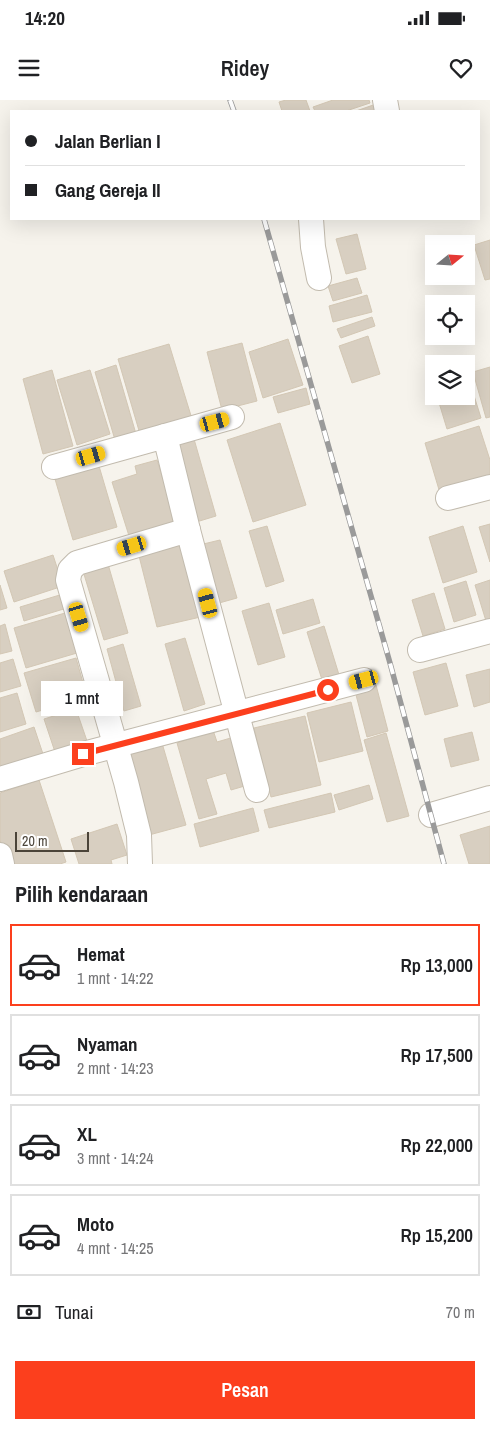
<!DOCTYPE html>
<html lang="id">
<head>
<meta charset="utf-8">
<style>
  :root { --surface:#fff; --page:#f6f6f6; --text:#202124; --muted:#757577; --line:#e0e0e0; --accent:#fc3f1d }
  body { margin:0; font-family:"Archivo Narrow",sans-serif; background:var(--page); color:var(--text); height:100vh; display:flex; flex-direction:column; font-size:19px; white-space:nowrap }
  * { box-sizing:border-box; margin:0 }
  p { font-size:16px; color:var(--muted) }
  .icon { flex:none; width:28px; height:28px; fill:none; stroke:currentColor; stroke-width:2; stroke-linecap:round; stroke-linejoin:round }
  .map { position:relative; height:764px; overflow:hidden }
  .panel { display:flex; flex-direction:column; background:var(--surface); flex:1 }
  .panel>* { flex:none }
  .guide { position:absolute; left:10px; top:10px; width:470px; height:110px; border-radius:0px; box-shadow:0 5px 20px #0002; display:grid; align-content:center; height:110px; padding:0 15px; background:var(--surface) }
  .needle { width:32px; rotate:72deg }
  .fabs { position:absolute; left:425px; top:135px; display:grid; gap:10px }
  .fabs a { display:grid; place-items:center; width:50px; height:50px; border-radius:0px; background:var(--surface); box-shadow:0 5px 20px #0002; font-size:25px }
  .scale { position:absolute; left:15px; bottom:12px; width:74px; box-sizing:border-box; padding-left:5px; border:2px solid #4b4439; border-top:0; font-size:14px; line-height:18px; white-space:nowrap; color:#4b4439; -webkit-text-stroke:4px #fff; paint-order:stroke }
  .end { position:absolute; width:22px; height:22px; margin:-11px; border:6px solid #fc3f1d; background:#fff; box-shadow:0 0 0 2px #fff }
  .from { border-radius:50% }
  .bubble { position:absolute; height:35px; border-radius:0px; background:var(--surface); box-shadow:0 5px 20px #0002; font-size:16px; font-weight:600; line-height:35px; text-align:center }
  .car { position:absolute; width:15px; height:30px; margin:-15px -8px; border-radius:6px; box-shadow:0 0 4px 1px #0007; background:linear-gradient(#f5c518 24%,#345 0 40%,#f5c518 0 76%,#345 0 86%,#f5c518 0) }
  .guide b { display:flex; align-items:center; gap:18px; height:48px; font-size:19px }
  .guide b+b { border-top:1px solid var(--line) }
  .guide i { width:12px; height:12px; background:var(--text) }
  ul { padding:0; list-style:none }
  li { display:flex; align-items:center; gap:15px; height:82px; margin:0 10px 8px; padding:0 5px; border:2px solid var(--line); border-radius:0px }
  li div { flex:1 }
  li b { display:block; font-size:19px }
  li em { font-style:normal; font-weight:600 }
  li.on { border-color:var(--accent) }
  li>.icon { width:45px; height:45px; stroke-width:1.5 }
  h2 { padding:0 15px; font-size:22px; line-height:60px }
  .pay { display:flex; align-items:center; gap:12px; height:55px; padding:0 15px; font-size:19px }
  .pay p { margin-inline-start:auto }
  .button { display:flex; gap:10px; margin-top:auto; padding:10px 15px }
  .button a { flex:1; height:58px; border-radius:0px; background:var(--accent); color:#fff; font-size:20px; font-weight:600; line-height:58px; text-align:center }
  .status { display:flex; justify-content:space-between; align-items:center; height:35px; padding:0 25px; background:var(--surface); direction:ltr }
  .status svg { height:14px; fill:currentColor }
  header { display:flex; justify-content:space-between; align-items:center; height:65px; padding:0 15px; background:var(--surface); font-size:22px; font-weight:600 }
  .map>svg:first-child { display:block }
  .building { fill:#d8cfc1; stroke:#d3c7b4 }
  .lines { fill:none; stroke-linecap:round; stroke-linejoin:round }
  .minor-casing { stroke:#c2bbae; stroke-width:26 }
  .minor { stroke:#fff; stroke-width:24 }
  .rail-casing { stroke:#9a9a9a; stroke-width:5.5 }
  .rail { stroke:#fff; stroke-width:4; stroke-dasharray:11; stroke-linecap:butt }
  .route { stroke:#fc3f1d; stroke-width:6 }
</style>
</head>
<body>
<div class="status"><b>14:20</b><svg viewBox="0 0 49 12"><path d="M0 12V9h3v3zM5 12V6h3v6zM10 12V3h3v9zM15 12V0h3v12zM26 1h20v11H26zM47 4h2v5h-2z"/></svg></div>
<header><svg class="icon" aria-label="menu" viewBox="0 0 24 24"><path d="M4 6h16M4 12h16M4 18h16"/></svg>Ridey<svg class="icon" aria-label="heart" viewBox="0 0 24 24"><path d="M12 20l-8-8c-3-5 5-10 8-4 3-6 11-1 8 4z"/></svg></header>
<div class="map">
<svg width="490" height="764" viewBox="0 0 490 764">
  <rect width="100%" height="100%" fill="#f6f3ec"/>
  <g class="building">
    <path d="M 286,0 L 306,0 L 310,11 L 282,11 L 279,2 Z"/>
    <path d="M 333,0 L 369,0 L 370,3 L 346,11 L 315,11 L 313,7 Z"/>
    <path d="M 379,3 L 382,11 L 356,11 Z"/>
    <path d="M 357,134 L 366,169 L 346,174 L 336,139 Z"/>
    <path d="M 490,140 L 490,179 L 485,180 L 474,145 Z"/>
    <path d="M 357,178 L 362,193 L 333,201 L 328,186 Z"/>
    <path d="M 367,195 L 372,212 L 333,222 L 329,206 Z"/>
    <path d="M 372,217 L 375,226 L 341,238 L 337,229 Z"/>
    <path d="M 368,236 L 380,274 L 352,283 L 339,246 Z"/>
    <path d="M 288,239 L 303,285 L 263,298 L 249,252 Z"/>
    <path d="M 242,243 L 257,301 L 222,310 L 207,252 Z"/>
    <path d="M 169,244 L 192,319 L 140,334 L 118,259 Z"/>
    <path d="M 116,265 L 136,334 L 115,340 L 95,272 Z"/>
    <path d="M 490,267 L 490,317 L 486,318 L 473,272 Z"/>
    <path d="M 52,270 L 73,346 L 43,354 L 23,279 Z"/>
    <path d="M 90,270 L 110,334 L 77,345 L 57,280 Z"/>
    <path d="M 466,270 L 481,318 L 447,329 L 437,296 L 466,296 Z"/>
    <path d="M 306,288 L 310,304 L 278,313 L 273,297 Z"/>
    <path d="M 280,323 L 306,405 L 253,422 L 227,340 Z"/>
    <path d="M 479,326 L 490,360 L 490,377 L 440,393 L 425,343 Z"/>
    <path d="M 194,339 L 216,416 L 193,423 L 170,346 Z"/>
    <path d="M 157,360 L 177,425 L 130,439 L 112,382 L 137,374 L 135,366 Z"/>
    <path d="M 99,366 L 117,427 L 73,440 L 55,379 Z"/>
    <path d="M 490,424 L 490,462 L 479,427 Z"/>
    <path d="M 267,426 L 284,481 L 266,487 L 249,431 Z"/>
    <path d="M 463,426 L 477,472 L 443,483 L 429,437 Z"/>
    <path d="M 186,440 L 205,516 L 157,527 L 138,452 Z"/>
    <path d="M 220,440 L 237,498 L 212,505 L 195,446 Z"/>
    <path d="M 53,455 L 63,486 L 14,502 L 4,471 Z"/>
    <path d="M 108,464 L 128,533 L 104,540 L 83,471 Z"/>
    <path d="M 490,480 L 490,520 L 486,521 L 475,485 Z"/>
    <path d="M 466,481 L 476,515 L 454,522 L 444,488 Z"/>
    <path d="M 0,485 L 7,508 L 0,510 Z"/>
    <path d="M 434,493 L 445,529 L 423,536 L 412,500 Z"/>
    <path d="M 63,494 L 67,508 L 24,521 L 20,507 Z"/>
    <path d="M 313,499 L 320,523 L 283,534 L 276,510 Z"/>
    <path d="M 269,503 L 285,557 L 258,565 L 242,511 Z"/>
    <path d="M 65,513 L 77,553 L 26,568 L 14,528 Z"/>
    <path d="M 5,524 L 12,551 L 0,554 L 0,526 Z"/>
    <path d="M 324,526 L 340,578 L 323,583 L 307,532 Z"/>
    <path d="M 185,538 L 205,604 L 184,611 L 165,544 Z"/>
    <path d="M 123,544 L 141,606 L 124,611 L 107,549 Z"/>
    <path d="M 76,558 L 87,597 L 36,612 L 24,573 Z"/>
    <path d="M 13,559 L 21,586 L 0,592 L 0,563 Z"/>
    <path d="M 446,563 L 458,606 L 425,615 L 413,572 Z"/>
    <path d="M 490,569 L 490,602 L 474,607 L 466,575 Z"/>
    <path d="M 376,585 L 388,631 L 367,637 L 355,591 Z"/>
    <path d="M 17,593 L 26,624 L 0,632 L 0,598 Z"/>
    <path d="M 351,602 L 363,651 L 319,662 L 307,613 Z"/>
    <path d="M 76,609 L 87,641 L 55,652 L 44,619 Z"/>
    <path d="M 305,616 L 321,685 L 271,697 L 254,628 Z"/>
    <path d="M 34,627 L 43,654 L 0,670 L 0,639 Z"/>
    <path d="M 212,627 L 217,642 L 234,637 L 248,685 L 231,690 L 226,673 L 206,679 L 217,714 L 199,719 L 177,643 L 198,636 L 197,631 Z"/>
    <path d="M 472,632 L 479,660 L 451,667 L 444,639 Z"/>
    <path d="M 386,633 L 409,716 L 387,722 L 364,640 Z"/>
    <path d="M 162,643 L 186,725 L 149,735 L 125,654 Z"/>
    <path d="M 39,680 L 66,762 L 60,764 L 8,764 L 0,740 L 0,693 Z"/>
    <path d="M 369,685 L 373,699 L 339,710 L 334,695 Z"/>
    <path d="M 331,693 L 335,712 L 269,728 L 264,710 Z"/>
    <path d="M 253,708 L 259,731 L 200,747 L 194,724 Z"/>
    <path d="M 117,724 L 127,755 L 111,760 L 112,764 L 79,764 L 71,739 Z"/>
    <path d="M 490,726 L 490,764 L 469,764 L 460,735 Z"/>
  </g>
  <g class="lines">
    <g class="minor-casing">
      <g id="minor">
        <path d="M 385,0 L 387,11"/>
        <path d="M 311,119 L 313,147 L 319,178"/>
        <path d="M 165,336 L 232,317"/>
        <path d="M 54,367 L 165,336 L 188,430 L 257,690"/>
        <path d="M 448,398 L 490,387"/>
        <path d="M 420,550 L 490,531"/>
        <path d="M 0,679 L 83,654 L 364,580"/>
        <path d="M 431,715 L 490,698"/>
        <path d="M 0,755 L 2,764"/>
        <path d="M 140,764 L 139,735 L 126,682 L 68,480 L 70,470 L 77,463 L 188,430"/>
      </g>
    </g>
    <use href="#minor" class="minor"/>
    <g class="rail-casing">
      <g id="rail">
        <path d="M 230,0 L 234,11"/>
        <path d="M 264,119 L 390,563 L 444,764"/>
      </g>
    </g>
    <use href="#rail" class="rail"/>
  </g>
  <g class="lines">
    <path class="route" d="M 83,654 L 328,590"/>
  </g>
</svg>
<div class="fabs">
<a><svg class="needle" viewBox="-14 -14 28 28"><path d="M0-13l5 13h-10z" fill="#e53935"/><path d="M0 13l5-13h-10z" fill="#757577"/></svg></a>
<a><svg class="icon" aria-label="locate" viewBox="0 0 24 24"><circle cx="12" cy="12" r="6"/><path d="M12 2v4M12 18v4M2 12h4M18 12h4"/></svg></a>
<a><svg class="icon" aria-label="layers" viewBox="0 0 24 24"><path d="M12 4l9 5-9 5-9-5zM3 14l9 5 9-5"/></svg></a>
</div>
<div class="scale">20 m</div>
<i class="end from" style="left:328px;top:590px"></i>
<i class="end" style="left:83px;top:654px"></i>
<div class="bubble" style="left:41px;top:581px;width:82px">1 mnt</div>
<i class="car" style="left:215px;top:322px;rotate:75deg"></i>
<i class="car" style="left:91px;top:356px;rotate:74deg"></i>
<i class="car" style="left:132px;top:446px;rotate:253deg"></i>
<i class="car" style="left:208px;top:503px;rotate:345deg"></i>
<i class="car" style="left:79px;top:517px;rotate:163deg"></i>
<i class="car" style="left:364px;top:580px;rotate:255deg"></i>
<div class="guide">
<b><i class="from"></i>Jalan Berlian I</b>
<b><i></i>Gang Gereja II</b>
</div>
</div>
<section class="panel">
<h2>Pilih kendaraan</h2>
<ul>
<li class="on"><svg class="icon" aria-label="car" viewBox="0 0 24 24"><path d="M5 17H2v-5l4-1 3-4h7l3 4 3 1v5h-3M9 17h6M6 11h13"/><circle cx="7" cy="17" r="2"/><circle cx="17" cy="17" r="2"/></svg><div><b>Hemat</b><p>1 mnt · 14:22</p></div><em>Rp 13,000</em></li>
<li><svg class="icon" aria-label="car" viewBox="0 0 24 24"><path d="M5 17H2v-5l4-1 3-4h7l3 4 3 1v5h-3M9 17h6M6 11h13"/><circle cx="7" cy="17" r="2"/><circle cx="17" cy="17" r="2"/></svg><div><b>Nyaman</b><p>2 mnt · 14:23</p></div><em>Rp 17,500</em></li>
<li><svg class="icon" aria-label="car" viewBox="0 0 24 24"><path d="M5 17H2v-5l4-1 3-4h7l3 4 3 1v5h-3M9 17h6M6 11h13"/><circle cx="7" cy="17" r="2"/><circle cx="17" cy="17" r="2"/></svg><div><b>XL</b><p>3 mnt · 14:24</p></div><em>Rp 22,000</em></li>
<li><svg class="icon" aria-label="car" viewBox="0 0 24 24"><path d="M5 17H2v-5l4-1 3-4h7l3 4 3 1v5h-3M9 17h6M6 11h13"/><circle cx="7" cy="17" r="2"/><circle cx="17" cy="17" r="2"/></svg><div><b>Moto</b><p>4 mnt · 14:25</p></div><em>Rp 15,200</em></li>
</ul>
<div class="pay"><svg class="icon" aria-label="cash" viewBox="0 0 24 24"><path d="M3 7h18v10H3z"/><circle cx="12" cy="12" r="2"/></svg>Tunai<p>70 m</p></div>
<div class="button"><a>Pesan</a></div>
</section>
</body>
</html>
